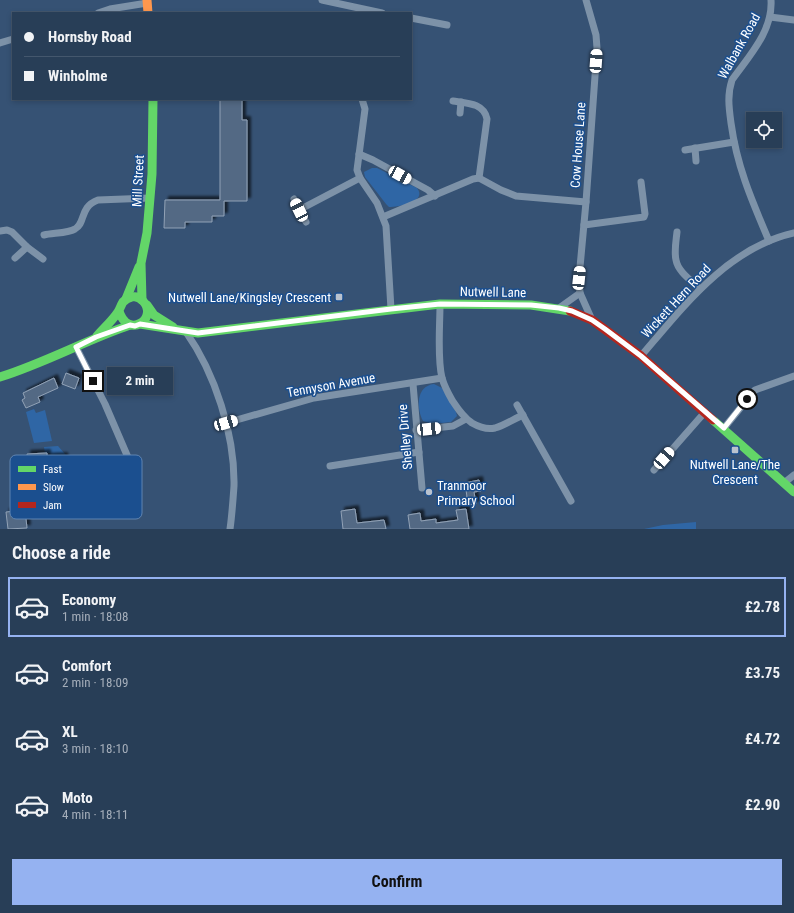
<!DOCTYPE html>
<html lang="en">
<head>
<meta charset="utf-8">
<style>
  :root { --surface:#283e57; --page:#344961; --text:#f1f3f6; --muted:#a5aeba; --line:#44576d; --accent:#95b2f1 }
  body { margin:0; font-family:"Roboto Condensed",sans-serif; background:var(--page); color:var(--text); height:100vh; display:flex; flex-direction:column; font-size:15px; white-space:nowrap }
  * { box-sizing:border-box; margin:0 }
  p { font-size:13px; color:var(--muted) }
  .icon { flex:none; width:22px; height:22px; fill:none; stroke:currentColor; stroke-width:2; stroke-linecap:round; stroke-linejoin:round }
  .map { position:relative; height:529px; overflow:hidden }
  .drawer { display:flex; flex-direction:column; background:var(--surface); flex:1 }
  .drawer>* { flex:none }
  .hud { position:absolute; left:12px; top:12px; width:400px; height:88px; border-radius:0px; box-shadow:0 2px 6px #0003,0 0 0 1px var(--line); display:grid; align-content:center; height:88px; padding:0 12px; background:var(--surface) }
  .buttons { position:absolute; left:746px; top:112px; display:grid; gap:8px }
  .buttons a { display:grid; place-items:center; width:36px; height:36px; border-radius:0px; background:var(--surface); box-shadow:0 2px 6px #0003,0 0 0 1px var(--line); font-size:20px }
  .end { position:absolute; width:18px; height:18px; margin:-9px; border:5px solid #fff; background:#111; box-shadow:0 0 0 2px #111 }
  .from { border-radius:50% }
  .bubble { position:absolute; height:28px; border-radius:0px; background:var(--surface); box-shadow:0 2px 6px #0003,0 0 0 1px var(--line); font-size:13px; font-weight:700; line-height:28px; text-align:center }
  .car { position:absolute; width:12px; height:24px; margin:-12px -6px; border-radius:5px; box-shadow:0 0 3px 1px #0007; background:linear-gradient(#fff 24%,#345 0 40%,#fff 0 76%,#345 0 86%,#fff 0) }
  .hud b { display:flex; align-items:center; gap:14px; height:38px; font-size:15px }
  .hud b+b { border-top:1px solid var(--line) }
  .hud i { width:10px; height:10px; background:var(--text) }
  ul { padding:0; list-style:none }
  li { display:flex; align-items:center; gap:12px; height:60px; margin:0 8px 6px; padding:0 4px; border:2px solid transparent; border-radius:0px }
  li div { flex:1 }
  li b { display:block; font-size:15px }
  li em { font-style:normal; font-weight:700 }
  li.current { border-color:var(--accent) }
  li>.icon { width:36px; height:36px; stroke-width:1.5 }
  h2 { padding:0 12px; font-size:18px; line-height:48px }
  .cta { display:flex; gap:8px; margin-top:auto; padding:8px 12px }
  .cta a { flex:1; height:46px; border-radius:0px; background:var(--accent); color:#111; font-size:16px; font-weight:700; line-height:46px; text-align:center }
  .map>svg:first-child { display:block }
  .green { fill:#2f66a5 }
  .building { fill:#526984; stroke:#92a2b6; filter:url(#shadow) }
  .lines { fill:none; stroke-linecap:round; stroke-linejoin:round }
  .street { stroke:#7d92a8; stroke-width:7 }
  .fast { stroke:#63d668; stroke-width:9 }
  .slow { stroke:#ff974d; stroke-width:9 }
  .jam { stroke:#b3261e; stroke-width:9 }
  .route { stroke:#fff; stroke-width:5 }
  .poi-dot { fill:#b9c2ce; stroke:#1b4f8f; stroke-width:1.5 }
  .labels { text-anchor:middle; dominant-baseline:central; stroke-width:3; stroke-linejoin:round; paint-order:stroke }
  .street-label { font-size:13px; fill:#fff; stroke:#1b4f8f }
  .poi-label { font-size:13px; fill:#fff; stroke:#1b4f8f; text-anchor:end }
  .key { fill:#1b4f8f; stroke:#5f84b1; stroke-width:1 }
  .key-label { font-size:11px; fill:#fff }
</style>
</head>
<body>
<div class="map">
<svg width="794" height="529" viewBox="0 0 794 529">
  <defs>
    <filter id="shadow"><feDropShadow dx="3.5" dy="-3.5" stdDeviation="1" flood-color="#0009"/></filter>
  </defs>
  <rect width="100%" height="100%" fill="#365274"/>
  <g class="green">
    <path d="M 372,168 L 377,168 L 417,188 C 428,202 398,207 389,207 L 386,204 L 365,177 L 364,172 Z"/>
    <path d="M 434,384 L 442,388 L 456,412 L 457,416 L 451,422 L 432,424 L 423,421 C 416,408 416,386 434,384 Z"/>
    <path d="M 34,409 L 36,413 L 45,410 L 52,441 L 34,443 L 26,412 Z"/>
    <path d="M 58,446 L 73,463 L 84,482 L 93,511 L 39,513 L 39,510 L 51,508 L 50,494 L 70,493 L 70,487 L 72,486 L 71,464 L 63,457 L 56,457 L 56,455 L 51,456 L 50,453 L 45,454 L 44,447 Z"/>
    <path d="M 696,522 L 696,529 L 644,529 L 663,525 Z"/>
  </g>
  <g class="building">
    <path d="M 220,99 L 242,99 L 242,120 L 247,120 L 247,201 L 224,201 L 224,216 L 212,216 L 212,222 L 185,222 L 185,228 L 164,228 L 165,200 L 220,200 Z"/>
    <path d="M 66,373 L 79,378 L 75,389 L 62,384 Z"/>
    <path d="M 54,378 L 58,388 L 38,397 L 40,402 L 26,408 L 22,400 L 25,398 L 23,393 Z"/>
    <path d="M 47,453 L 47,457 L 64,456 L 65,461 L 69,461 L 70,479 L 67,479 L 67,489 L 45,490 L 45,502 L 31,503 L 27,454 Z"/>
    <path d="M 479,480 L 481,491 L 474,492 L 476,504 L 466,505 L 465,498 L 467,497 L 465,483 Z"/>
    <path d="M 355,509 L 357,523 L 384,520 L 386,529 L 343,529 L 341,511 Z"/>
    <path d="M 466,509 L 469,529 L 410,529 L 408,515 L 420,513 L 421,521 L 436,519 L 436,523 L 458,520 L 456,510 Z"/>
    <path d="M 25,510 L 27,528 L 8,529 L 6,512 Z"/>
  </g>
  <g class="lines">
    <g class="street">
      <path d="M 322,0 L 382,13"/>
      <path d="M 586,0 L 596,35 L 597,48 L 586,202 L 579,278 L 580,293 L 592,320"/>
      <path d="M 98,13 L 110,9 L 147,3"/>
      <path d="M 770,17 L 794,20"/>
      <path d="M 411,18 L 447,25"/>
      <path d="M 0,43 L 13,39"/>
      <path d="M 362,99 L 365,109 L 357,170 L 360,178 L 377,203 L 386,226 L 391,309"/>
      <path d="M 453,101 C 467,103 484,103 487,119 L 479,178"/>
      <path d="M 460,113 L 461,102"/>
      <path d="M 695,148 L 696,161"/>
      <path d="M 685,150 L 734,142"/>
      <path d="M 359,154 L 373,160 L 428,190 L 435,196"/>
      <path d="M 294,199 L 306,222"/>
      <path d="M 299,210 L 360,178"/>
      <path d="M 383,217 L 473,179 L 479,178 L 501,190 L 516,196 L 586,202"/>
      <path d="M 584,225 L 644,217 L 645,214 L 641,182"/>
      <path d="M 0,231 L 7,230 L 12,232 L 27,247 L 43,259"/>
      <path d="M 677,232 C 676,241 674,252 676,260 C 678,272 692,281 700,289"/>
      <path d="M 44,235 C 52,233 69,233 75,229 C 86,223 79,207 98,200 L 150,198"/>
      <path d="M 769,241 C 752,201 737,167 731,123 C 729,108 727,95 732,80 C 749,56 773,31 771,0"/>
      <path d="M 15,258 L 27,247"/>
      <path d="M 440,304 C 440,326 437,358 442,378 C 444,385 448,393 452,400 C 458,409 463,417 472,423 C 479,427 487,430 495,428 C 505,425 514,419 523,415"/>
      <path d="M 559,308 L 580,293"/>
      <path d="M 186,332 C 215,373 235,435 234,486 C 233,500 232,515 230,529"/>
      <path d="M 76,347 L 105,404 L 136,476"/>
      <path d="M 641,356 C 683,307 727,248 794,233"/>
      <path d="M 413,384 L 422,488"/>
      <path d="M 517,405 L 571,501"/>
      <path d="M 226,423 L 314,398 L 442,378"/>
      <path d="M 724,428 L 755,390 L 794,376"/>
      <path d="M 416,430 L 453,426 L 466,419"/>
      <path d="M 330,466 L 419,452"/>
      <path d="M 654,470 L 705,412"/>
      <path d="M 784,483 L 794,475"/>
    </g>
    <g class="fast">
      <path d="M 126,299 L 139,267"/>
      <path d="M 142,300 L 141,263 L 147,233 L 152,174 L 153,99"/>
      <path d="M 147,305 L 154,315 L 173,327"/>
      <path d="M 140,324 L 198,333 L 440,304 L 531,305 L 570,311"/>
      <path d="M 97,336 C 104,328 112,321 118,312 C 120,309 121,305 123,302 C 126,299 128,298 132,297 C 136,296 140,298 143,301 C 159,318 128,340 119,311"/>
      <path d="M 0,377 C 45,363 86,340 130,325"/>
      <path d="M 713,420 L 794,492"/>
    </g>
    <path class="slow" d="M 147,0 L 148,13"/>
    <path class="jam" d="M 570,311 L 592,320 L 641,356 L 713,420"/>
  </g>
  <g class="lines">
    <path class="route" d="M 93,381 L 76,347 L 96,337 L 130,325 L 135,326 L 140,324 L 198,333 L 391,309 L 440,304 L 531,305 L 559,308 L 572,311 L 592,320 L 605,329 L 641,356 L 724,428 L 747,399"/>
  </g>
  <g class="poi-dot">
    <rect x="335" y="293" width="8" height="8" rx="2"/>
    <rect x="731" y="446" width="8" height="8" rx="2"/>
    <circle cx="429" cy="492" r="4"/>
  </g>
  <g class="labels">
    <g class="street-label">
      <text transform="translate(739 46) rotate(-61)">Walbank Road</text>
      <text transform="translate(578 145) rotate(-86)">Cow House Lane</text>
      <text transform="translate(138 181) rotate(-87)">Mill Street</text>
      <text transform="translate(493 292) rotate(1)">Nutwell Lane</text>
      <text transform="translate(676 301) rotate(-47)">Wickett Hern Road</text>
      <text transform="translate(331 385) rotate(-10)">Tennyson Avenue</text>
      <text transform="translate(405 437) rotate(-95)">Shelley Drive</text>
    </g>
    <g class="poi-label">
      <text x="331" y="297">Nutwell Lane/Kingsley Crescent</text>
      <text x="735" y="464" text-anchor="middle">Nutwell Lane/The<tspan x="735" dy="15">Crescent</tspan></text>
      <text x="437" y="485" text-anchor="start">Tranmoor<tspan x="437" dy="15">Primary School</tspan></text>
    </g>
  </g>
  <rect x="10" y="455" width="132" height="64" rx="6" class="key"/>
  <rect x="18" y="466" width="18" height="6" fill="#63d668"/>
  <rect x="18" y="484" width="18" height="6" fill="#ff974d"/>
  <rect x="18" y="502" width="18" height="6" fill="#b3261e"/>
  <g class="key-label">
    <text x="43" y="473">Fast</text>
    <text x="43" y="491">Slow</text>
    <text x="43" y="509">Jam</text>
  </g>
</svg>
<div class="buttons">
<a><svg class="icon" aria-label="locate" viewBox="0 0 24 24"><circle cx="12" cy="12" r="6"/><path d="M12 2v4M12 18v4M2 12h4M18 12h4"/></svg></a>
</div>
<i class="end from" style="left:747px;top:399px"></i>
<i class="end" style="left:93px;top:381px"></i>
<div class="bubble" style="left:107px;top:367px;width:66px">2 min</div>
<i class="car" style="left:596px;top:61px;rotate:4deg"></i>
<i class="car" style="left:400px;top:175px;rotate:119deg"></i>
<i class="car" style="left:299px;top:210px;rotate:334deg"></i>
<i class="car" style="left:579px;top:278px;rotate:6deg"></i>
<i class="car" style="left:226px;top:423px;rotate:74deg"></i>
<i class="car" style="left:429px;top:429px;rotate:84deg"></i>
<i class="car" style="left:664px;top:458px;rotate:41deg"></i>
<div class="hud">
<b><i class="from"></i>Hornsby Road</b>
<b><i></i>Winholme</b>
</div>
</div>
<section class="drawer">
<h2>Choose a ride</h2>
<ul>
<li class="current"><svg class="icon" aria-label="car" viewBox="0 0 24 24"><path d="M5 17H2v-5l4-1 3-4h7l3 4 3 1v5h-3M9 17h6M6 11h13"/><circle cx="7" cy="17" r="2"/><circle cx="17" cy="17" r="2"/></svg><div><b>Economy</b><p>1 min · 18:08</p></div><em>£2.78</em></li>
<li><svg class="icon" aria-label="car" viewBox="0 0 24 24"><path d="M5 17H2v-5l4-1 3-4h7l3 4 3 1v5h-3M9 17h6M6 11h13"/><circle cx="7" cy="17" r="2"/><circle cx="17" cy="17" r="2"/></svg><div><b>Comfort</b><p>2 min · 18:09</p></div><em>£3.75</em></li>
<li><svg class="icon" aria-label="car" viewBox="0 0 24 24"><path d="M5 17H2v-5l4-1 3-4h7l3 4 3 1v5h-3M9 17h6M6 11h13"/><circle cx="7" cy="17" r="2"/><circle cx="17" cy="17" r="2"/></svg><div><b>XL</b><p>3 min · 18:10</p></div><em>£4.72</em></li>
<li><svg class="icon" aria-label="car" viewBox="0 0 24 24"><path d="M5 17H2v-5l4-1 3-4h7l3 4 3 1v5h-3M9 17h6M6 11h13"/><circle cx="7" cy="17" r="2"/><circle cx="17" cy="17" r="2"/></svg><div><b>Moto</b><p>4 min · 18:11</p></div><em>£2.90</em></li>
</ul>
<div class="cta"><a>Confirm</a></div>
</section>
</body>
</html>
